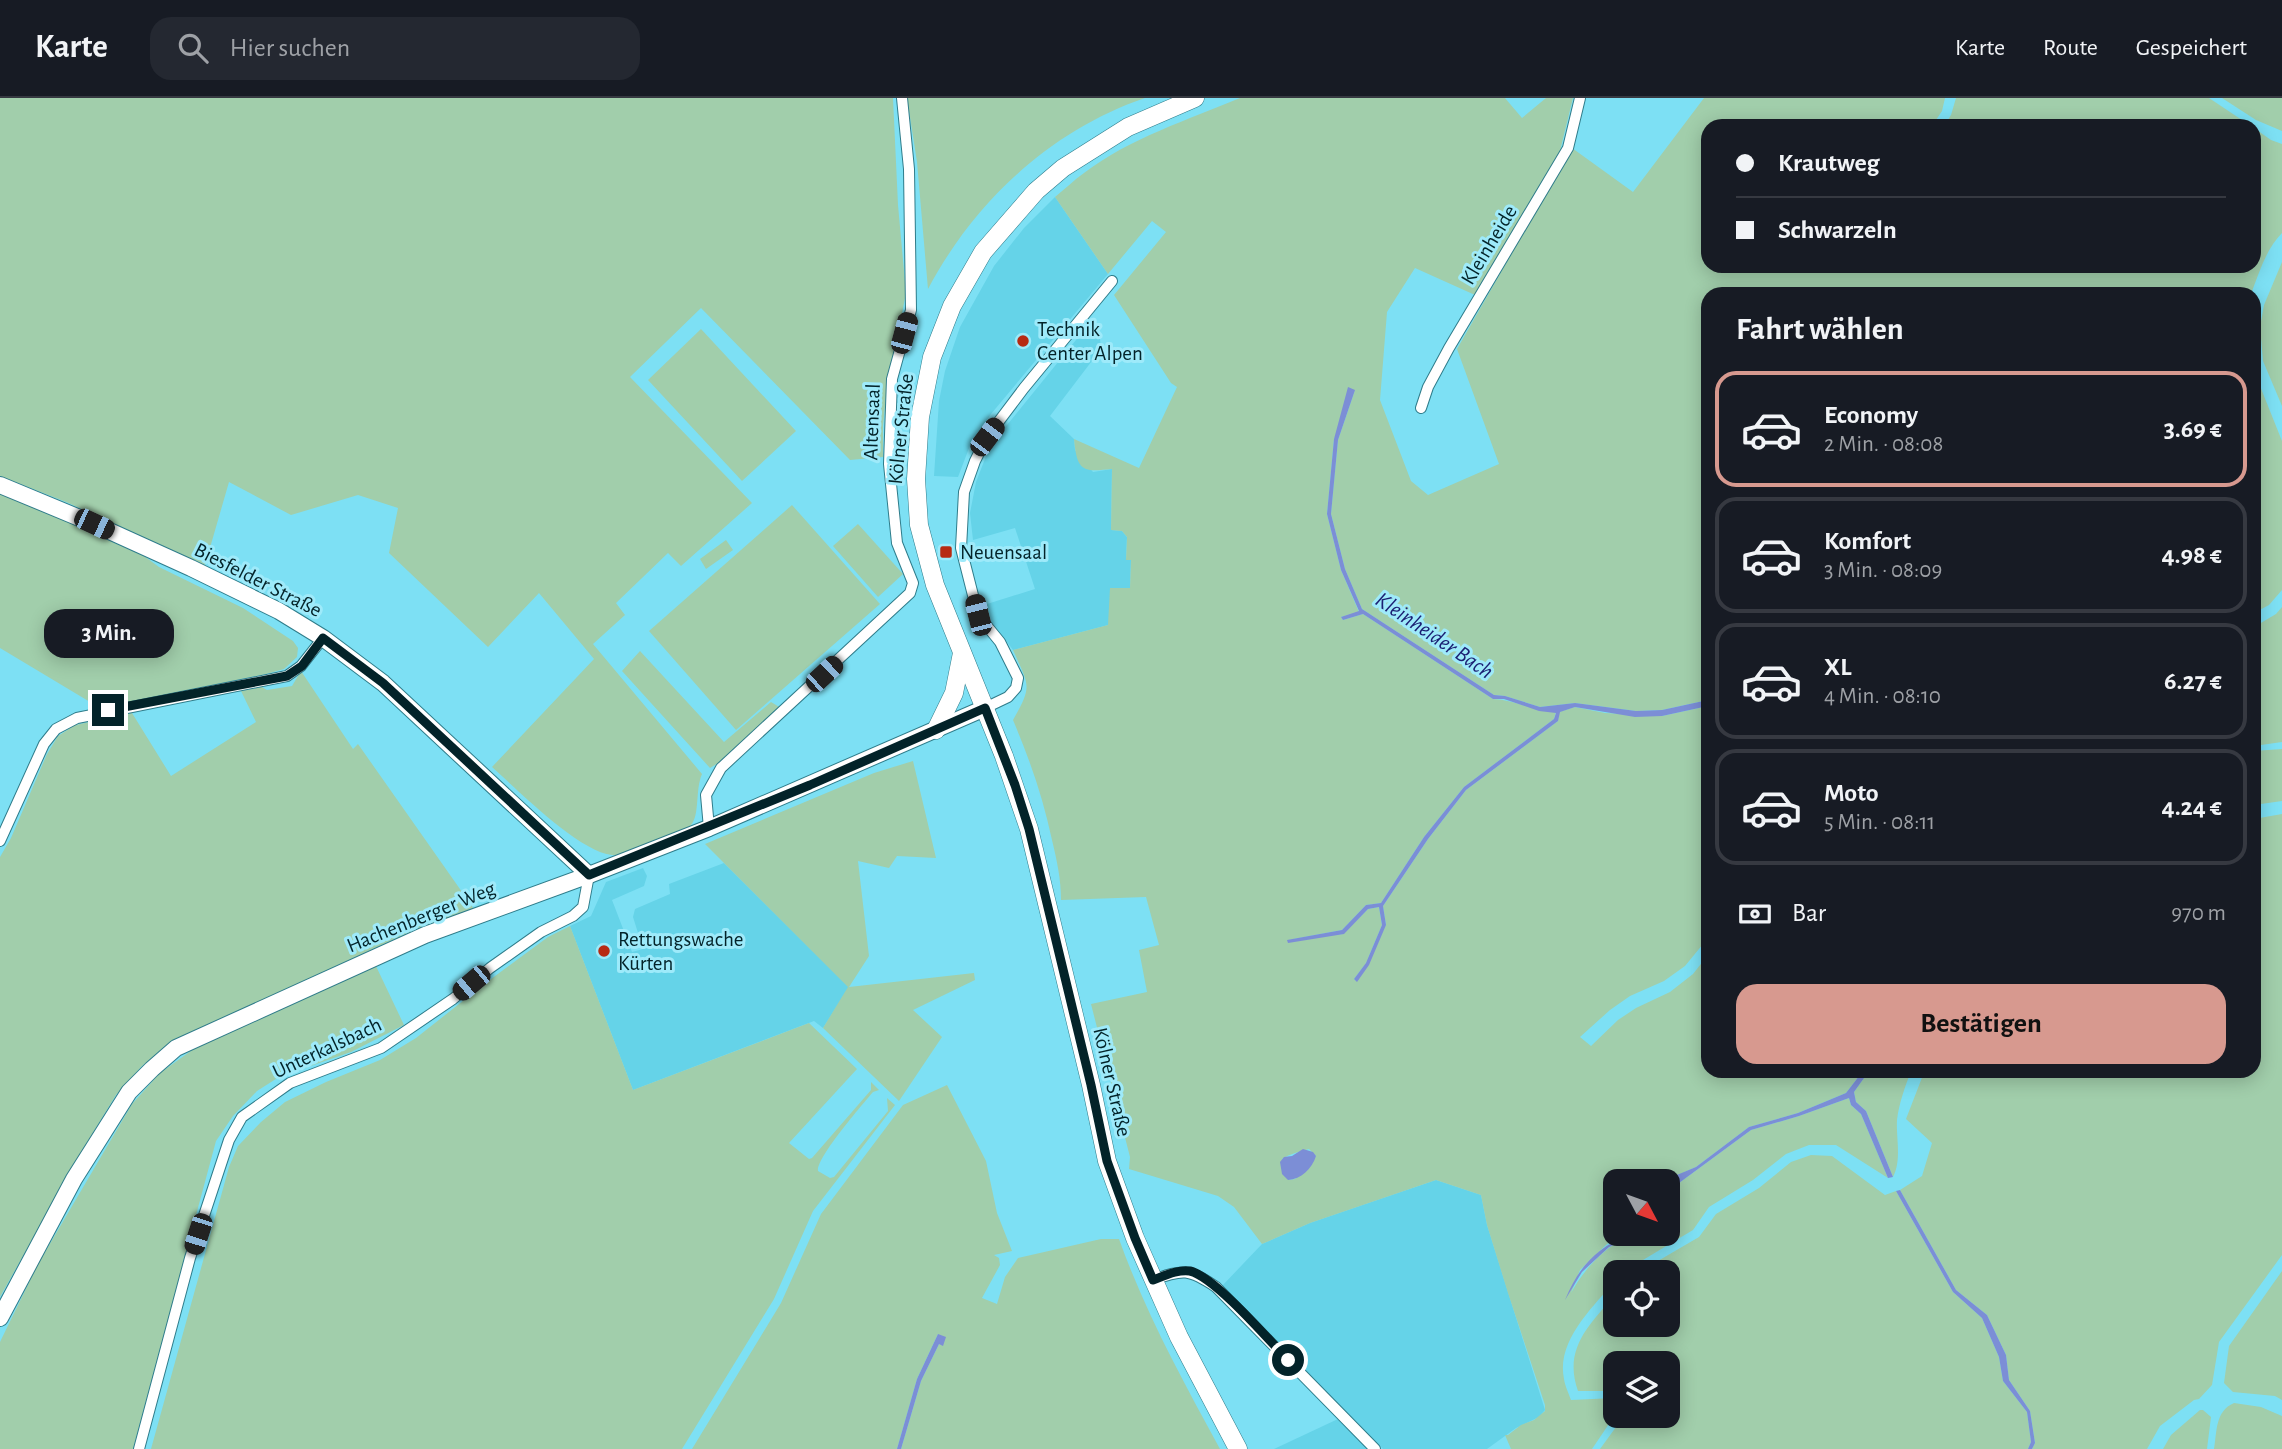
<!DOCTYPE html>
<html lang="de">
<head>
<meta charset="utf-8">
<style>
  :root { --surface:#171b24; --page:#242831; --text:#f1f3f6; --muted:#9ea1a6; --line:#363941; --accent:#d7998f }
  body { margin:0; font-family:"Alegreya Sans",sans-serif; background:var(--page); color:var(--text); height:100vh; display:flex; flex-direction:column; font-size:26px; white-space:nowrap }
  * { box-sizing:border-box; margin:0 }
  p { font-size:23px; color:var(--muted) }
  .icon { flex:none; width:38px; height:38px; fill:none; stroke:currentColor; stroke-width:2; stroke-linecap:round; stroke-linejoin:round }
  .map { position:relative; flex:1; overflow:hidden }
  .side { position:absolute; left:1701px; top:189px; width:560px; height:791px; display:flex; flex-direction:column; background:var(--surface); border-radius:21px; box-shadow:0 4px 18px #0003 }
  .side>* { flex:none }
  .top-card { position:absolute; left:1701px; top:21px; width:560px; height:154px; border-radius:21px; box-shadow:0 4px 18px #0003; display:grid; align-content:center; height:154px; padding:0 35px; background:var(--surface) }
  .needle { width:46px; rotate:131deg }
  .controls { position:absolute; left:1603px; top:1071px; display:grid; gap:14px }
  .controls a { display:grid; place-items:center; width:77px; height:77px; border-radius:14px; background:var(--surface); box-shadow:0 4px 18px #0003; font-size:35px }
  .end { position:absolute; width:32px; height:32px; margin:-16px; border:9px solid #032329; background:#fff; box-shadow:0 0 0 4px #fff }
  .from { border-radius:50% }
  .bubble { position:absolute; height:49px; border-radius:21px; background:var(--surface); box-shadow:0 4px 18px #0003; font-size:23px; font-weight:600; line-height:49px; text-align:center }
  .car { position:absolute; width:21px; height:42px; margin:-21px -10px; border-radius:9px; box-shadow:0 0 5px 2px #0007; background:linear-gradient(#222 24%,#8ab4d8 0 40%,#222 0 76%,#8ab4d8 0 86%,#222 0) }
  .top-card b { display:flex; align-items:center; gap:24px; height:66px; font-size:26px }
  .top-card b+b { border-top:2px solid var(--line) }
  .top-card i { width:18px; height:18px; background:var(--text) }
  ul { padding:0; list-style:none }
  li { display:flex; align-items:center; gap:21px; height:116px; margin:0 14px 10px; padding:0 21px; border:4px solid var(--line); border-radius:21px }
  li div { flex:1 }
  li b { display:block; font-size:26px }
  li em { font-style:normal; font-weight:600 }
  li.current { border-color:var(--accent) }
  li>.icon { width:63px; height:63px; stroke-width:1.5 }
  h2 { padding:0 35px; font-size:32px; line-height:84px }
  .pay { display:flex; align-items:center; gap:18px; height:77px; padding:0 35px; font-size:26px }
  .pay p { margin-inline-start:auto }
  .primary-button { display:flex; gap:14px; margin-top:auto; padding:14px 35px }
  .primary-button a { flex:1; height:80px; border-radius:21px; background:var(--accent); color:#111; font-size:28px; font-weight:600; line-height:80px; text-align:center }
  header { display:flex; align-items:center; gap:42px; box-sizing:border-box; height:98px; padding:0 35px; background:var(--surface); border-bottom:2px solid var(--line) }
  header strong { font-size:33px }
  nav { display:flex; gap:38px; margin-inline-start:auto; font-size:24px }
  .search { width:490px; height:63px; background:var(--page); display:flex; align-items:center; gap:18px; box-sizing:border-box; padding:0 24px; border-radius:21px; color:var(--muted); font-size:26px }
  .map>svg:first-child { display:block }
  .built { fill:#65d3e8 }
  .green { fill:#a1ceab; fill-rule:evenodd }
  .water { fill:#7c8ed6 }
  .lines { fill:none; stroke-linecap:round; stroke-linejoin:round }
  .street-casing { stroke:#2f7c8a; stroke-width:12 }
  .secondary-casing { stroke:#2f7c8a; stroke-width:18 }
  .primary-casing { stroke:#2f7c8a; stroke-width:19 }
  .street { stroke:#fff; stroke-width:10 }
  .secondary { stroke:#fff; stroke-width:16 }
  .primary { stroke:#fff; stroke-width:18 }
  .route { stroke:#032329; stroke-width:9 }
  .poi-dot { fill:#b72a12; stroke:#9eeafa; stroke-width:2.5 }
  .labels { text-anchor:middle; dominant-baseline:central; stroke-width:6; stroke-linejoin:round; paint-order:stroke }
  .street-label { font-size:21px; fill:#032329; stroke:#9eeafa }
  .poi-label { font-size:21px; fill:#032329; stroke:#9eeafa; text-anchor:start }
  .water-label { font-size:23px; font-style:italic; fill:#1b1f72; stroke:#9eeafa }
</style>
</head>
<body>
<header>
<strong>Karte</strong>
<div class="search"><svg class="icon" aria-label="search" viewBox="0 0 24 24"><circle cx="10" cy="10" r="6"/><path d="M15 15l6 6"/></svg>Hier suchen</div>
<nav><a>Karte</a><a>Route</a><a>Gespeichert</a></nav>
</header>
<div class="map">
<svg width="2282" height="1351" viewBox="0 0 2282 1351">
  <rect width="100%" height="100%" fill="#7de0f4"/>
  <g class="built">
    <path d="M 1055,99 L 1108,176 L 991,316 L 971,345 L 958,379 L 934,378 L 939,303 L 945,273 L 960,229 L 994,168 L 1024,130 Z"/>
    <path d="M 1092,236 L 1100,241 L 1101,251 L 1050,318 L 1074,341 L 1075,352 L 1093,374 L 1112,371 L 1111,432 L 1122,433 L 1127,439 L 1126,461 L 1131,462 L 1130,490 L 1108,527 L 1013,552 L 991,523 L 987,506 L 1035,491 L 1015,430 L 973,442 L 970,415 L 976,384 L 990,348 L 1080,237 Z"/>
    <path d="M 724,765 L 849,889 L 823,930 L 814,923 L 633,992 L 570,828 L 591,818 L 606,784 L 643,770 L 647,778 L 644,788 L 612,802 L 632,854 L 643,851 L 633,819 L 635,811 L 670,796 L 669,786 Z"/>
    <path d="M 1436,1082 L 1481,1097 L 1487,1127 L 1545,1312 L 1539,1319 L 1516,1330 L 1487,1351 L 1383,1351 L 1222,1188 L 1262,1146 L 1310,1125 Z"/>
    <path d="M 1338,1321 L 1368,1351 L 1274,1351 Z"/>
  </g>
  <g class="green">
    <path d="M 0,0 L 893,0 L 898,107 L 906,195 L 886,298 L 883,328 L 883,359 L 850,362 L 701,210 L 630,279 L 752,405 L 681,468 L 668,455 L 616,505 L 625,517 L 593,546 L 702,676 C 695,692 700,717 691,727 C 685,734 662,742 653,745 C 640,750 625,759 612,757 C 578,753 518,692 492,669 L 594,561 L 539,495 L 488,549 L 389,455 L 398,410 L 358,397 L 291,417 L 229,384 L 205,467 L 66,404 L 0,378 Z"/>
    <path d="M 907,0 L 1145,0 C 1051,32 974,104 928,191 L 917,64 Z"/>
    <path d="M 1240,0 L 1505,0 L 1522,20 L 1546,0 L 1573,0 L 1560,53 L 1475,197 L 1415,170 L 1387,214 L 1380,302 L 1411,383 L 1428,397 L 1499,366 L 1457,251 L 1572,50 L 1633,94 L 1704,0 L 1945,0 L 1942,13 L 1932,28 L 1708,28 L 1708,168 L 2254,168 L 2254,30 L 2271,42 L 2282,46 L 2282,135 C 2266,151 2259,175 2251,196 L 1708,196 L 1708,602 L 1662,612 L 1636,613 L 1575,605 L 1540,609 L 1505,598 L 1494,597 L 1362,511 L 1345,471 L 1331,416 L 1338,342 L 1355,292 L 1334,341 L 1327,416 L 1341,472 L 1359,514 L 1341,519 L 1343,522 L 1363,516 L 1493,601 C 1515,602 1534,613 1556,614 L 1554,621 L 1464,689 L 1424,739 L 1381,805 L 1366,807 L 1342,832 L 1288,842 L 1343,836 L 1368,811 L 1379,809 L 1382,827 L 1366,865 L 1354,881 L 1356,883 L 1386,827 L 1383,808 L 1428,741 L 1466,692 L 1558,623 L 1559,614 L 1575,609 L 1605,615 L 1662,618 L 1708,608 L 1708,840 L 1685,868 L 1664,883 L 1630,898 L 1610,912 L 1580,939 L 1591,948 L 1618,922 L 1636,910 L 1670,894 L 1693,876 L 1708,857 L 1708,973 L 1863,973 L 1846,995 L 1798,1015 L 1749,1029 L 1696,1069 L 1673,1079 L 1672,1091 L 1668,1096 L 1668,1083 L 1615,1083 L 1615,1136 L 1629,1136 L 1607,1146 L 1580,1172 L 1571,1195 C 1584,1171 1611,1140 1640,1136 C 1649,1135 1659,1136 1668,1136 L 1668,1101 L 1676,1093 L 1679,1085 L 1751,1032 L 1799,1018 L 1849,1000 L 1851,1007 L 1861,1016 L 1888,1080 L 1836,1047 L 1809,1047 L 1786,1056 L 1753,1082 L 1709,1109 L 1693,1132 L 1623,1174 L 1615,1174 L 1615,1183 C 1593,1209 1556,1243 1564,1281 C 1565,1288 1569,1296 1571,1302 L 1614,1300 L 1615,1317 L 1592,1351 L 1511,1351 L 1505,1337 L 1508,1337 L 1521,1327 L 1534,1322 L 1545,1313 L 1545,1307 L 1508,1195 L 1487,1127 L 1481,1097 L 1436,1082 L 1310,1125 L 1262,1146 L 1234,1109 L 1218,1098 L 1129,1071 L 1130,1059 L 1091,906 L 1147,894 L 1139,852 L 1159,847 L 1146,799 L 1061,802 C 1061,781 1057,763 1052,742 C 1043,700 1030,662 1013,622 C 1033,587 1029,588 1013,552 L 1108,527 L 1110,490 L 1130,490 L 1131,462 L 1126,462 L 1127,439 L 1122,433 L 1111,432 L 1112,371 C 1083,374 1077,374 1074,341 L 1139,370 L 1177,289 L 1171,285 L 1114,197 L 1166,134 L 1152,123 L 1108,176 L 1055,99 C 1065,91 1074,82 1084,75 C 1130,40 1188,22 1240,0 ZM 1309,1051 L 1316,1058 L 1295,1081 L 1288,1082 L 1282,1061 C 1290,1056 1300,1053 1309,1051 Z"/>
    <path d="M 1956,0 L 2209,0 L 2251,28 L 1944,28 L 1951,17 Z"/>
    <path d="M 2222,0 L 2282,0 L 2282,33 L 2256,22 Z"/>
    <path d="M 2282,164 L 2282,308 L 2263,263 L 2260,229 L 2264,207 Z"/>
    <path d="M 701,231 L 796,333 L 742,383 L 648,282 Z"/>
    <path d="M 2254,273 L 2282,343 L 2282,492 L 2269,507 L 2254,515 Z"/>
    <path d="M 0,394 L 144,458 L 159,469 L 243,510 L 293,543 L 298,550 L 297,559 L 284,571 L 266,576 L 100,610 L 0,550 Z"/>
    <path d="M 792,407 L 880,506 L 736,632 L 649,533 Z"/>
    <path d="M 858,426 L 903,476 L 878,499 L 833,448 Z"/>
    <path d="M 726,442 L 733,452 L 706,471 L 700,461 Z"/>
    <path d="M 2282,509 L 2282,644 L 2254,648 L 2254,529 L 2276,516 Z"/>
    <path d="M 640,553 L 724,644 L 771,604 L 781,610 L 723,662 L 710,670 L 622,573 Z"/>
    <path d="M 301,573 L 353,651 L 358,646 L 474,811 L 423,828 L 169,945 L 141,969 L 116,997 L 83,1051 L 0,1199 L 0,759 L 11,740 L 47,656 L 58,638 L 75,627 L 132,615 L 171,678 L 256,624 L 241,593 L 262,589 L 267,592 L 292,588 Z"/>
    <path d="M 2282,651 L 2282,703 L 2254,707 L 2254,653 Z"/>
    <path d="M 913,663 L 936,760 L 897,758 L 889,770 L 858,763 L 869,858 L 849,889 L 974,875 L 975,882 L 913,912 L 942,939 L 899,1003 L 823,930 L 848,889 L 705,746 L 874,675 Z"/>
    <path d="M 2282,716 L 2282,1157 L 2219,1244 L 2212,1287 L 2199,1301 L 2194,1302 L 2160,1328 L 2147,1351 L 2032,1351 L 2035,1345 L 2030,1313 L 2009,1282 L 2006,1257 L 1987,1217 L 1956,1192 L 1900,1092 L 1922,1078 L 1932,1045 L 1906,1021 L 1923,977 L 1927,973 L 2254,973 L 2254,721 Z"/>
    <path d="M 570,828 L 633,992 L 809,925 L 857,971 L 789,1045 L 809,1061 L 812,1060 L 871,992 L 871,984 L 879,992 L 873,994 C 862,1007 816,1060 818,1073 L 830,1080 L 834,1079 L 888,1013 L 887,1000 L 895,1007 L 813,1113 L 774,1201 L 682,1351 L 151,1351 L 229,1069 L 238,1048 L 261,1024 L 285,1004 L 326,984 L 380,962 L 416,940 L 487,884 L 548,839 Z"/>
    <path d="M 375,866 L 404,927 L 351,954 L 279,979 L 257,993 L 233,1018 L 216,1043 L 133,1351 L 0,1351 L 0,1244 L 38,1166 L 132,1006 L 160,975 L 195,950 Z"/>
    <path d="M 1869,973 L 1911,973 C 1905,989 1899,1005 1897,1022 C 1896,1041 1902,1062 1893,1079 L 1866,1013 L 1856,1004 L 1854,994 Z"/>
    <path d="M 947,987 L 986,1063 L 997,1115 L 1012,1153 L 994,1157 L 999,1160 L 1000,1167 L 982,1200 L 997,1206 L 1005,1179 L 1018,1160 L 1101,1141 L 1119,1141 C 1146,1216 1182,1281 1220,1351 L 901,1351 L 921,1283 L 939,1246 L 938,1236 L 917,1281 L 897,1351 L 692,1351 L 781,1205 L 821,1116 L 903,1007 Z"/>
    <path d="M 1811,1057 L 1832,1058 L 1885,1097 L 1896,1093 L 1953,1194 L 1982,1220 L 1999,1259 L 2003,1283 L 2027,1314 L 2031,1344 L 2028,1351 L 1600,1351 L 1624,1318 L 1668,1318 L 1668,1265 L 1615,1265 L 1615,1293 L 1578,1293 C 1563,1251 1589,1227 1615,1197 L 1615,1227 L 1668,1227 L 1668,1174 L 1639,1174 L 1699,1139 L 1716,1116 L 1759,1090 L 1791,1064 Z"/>
    <path d="M 2282,1173 L 2282,1302 L 2275,1298 L 2233,1294 L 2224,1285 L 2229,1248 Z"/>
    <path d="M 2234,1305 L 2261,1309 L 2282,1318 L 2282,1351 L 2214,1351 C 2217,1334 2215,1313 2234,1305 Z"/>
    <path d="M 2200,1312 L 2203,1312 L 2211,1319 L 2207,1351 L 2163,1351 L 2171,1337 Z"/>
  </g>
  <g class="water">
    <path d="M 1348,289 L 1355,292 L 1338,342 L 1331,416 L 1345,471 L 1362,511 L 1494,597 L 1505,598 L 1540,609 L 1575,605 L 1636,613 L 1662,612 L 1708,602 L 1708,608 L 1662,618 L 1635,619 L 1575,609 L 1560,614 L 1558,623 L 1466,692 L 1428,741 L 1383,808 L 1386,827 L 1369,867 L 1357,884 L 1354,881 L 1366,865 L 1382,827 L 1379,809 L 1368,811 L 1344,836 L 1288,845 L 1287,842 L 1342,832 L 1366,807 L 1381,805 L 1424,739 L 1464,689 L 1554,621 L 1556,615 L 1539,613 L 1504,601 L 1493,601 L 1363,516 L 1343,522 L 1341,519 L 1359,513 L 1341,472 L 1327,416 L 1334,341 Z"/>
    <path d="M 1863,973 L 1869,973 L 1854,994 L 1856,1004 L 1866,1013 L 1893,1079 L 1888,1080 L 1861,1016 L 1851,1007 L 1849,1000 L 1799,1018 L 1751,1032 L 1679,1085 L 1676,1093 L 1668,1101 L 1668,1096 L 1672,1091 L 1672,1079 L 1696,1069 L 1749,1029 L 1798,1015 L 1846,995 Z"/>
    <path d="M 1303,1051 L 1313,1054 L 1316,1058 C 1312,1071 1301,1081 1288,1082 L 1282,1076 L 1280,1064 L 1284,1059 L 1292,1058 Z"/>
    <path d="M 1900,1092 L 1956,1192 L 1987,1217 L 2006,1257 L 2009,1282 L 2030,1313 L 2035,1345 L 2032,1351 L 2028,1351 L 2031,1344 L 2027,1314 L 2003,1283 L 1999,1259 L 1982,1220 L 1953,1194 L 1896,1093 Z"/>
    <path d="M 1629,1136 L 1638,1136 L 1609,1149 L 1582,1174 L 1565,1202 C 1579,1168 1596,1151 1629,1136 Z"/>
    <path d="M 938,1236 L 946,1239 L 943,1248 L 939,1246 L 921,1283 L 901,1351 L 897,1351 L 917,1281 Z"/>
  </g>
  <g class="lines">
    <g class="street-casing">
      <g id="street">
        <path d="M 1421,310 L 1428,289 L 1449,250 L 1568,50 L 1580,0"/>
        <path d="M 985,610 L 1008,599 L 1016,590 L 1018,580 L 1000,544 L 978,517 L 961,450 L 964,394 L 975,363 L 987,339 L 1024,290 L 1112,183"/>
        <path d="M 709,730 L 706,697 L 721,670 L 910,495 L 913,485 L 897,445 L 889,366 L 892,281 L 911,212 L 909,71 L 902,0"/>
        <path d="M 0,743 L 44,646 L 56,631 L 77,620 L 287,578 L 301,568 L 323,540"/>
        <path d="M 1153,1182 C 1183,1171 1189,1171 1216,1189 L 1375,1351"/>
        <path d="M 139,1351 L 190,1160 L 229,1042 L 242,1019 L 290,985 L 381,950 L 453,901 L 490,870 L 541,834 L 573,818 L 583,809 L 589,777"/>
      </g>
    </g>
    <g class="secondary-casing">
      <g id="secondary">
        <path d="M 0,387 L 94,426 L 191,470 L 279,513 L 323,540 L 383,585 L 589,777"/>
        <path d="M 0,1220 L 74,1081 L 129,994 L 152,971 L 176,950 L 425,837 L 589,777 L 709,730 L 985,610"/>
      </g>
    </g>
    <g class="primary-casing">
      <g id="primary">
        <path d="M 1195,0 L 1128,29 L 1063,70 L 1036,93 L 983,154 L 952,208 L 932,259 L 920,319 L 916,381 L 919,427 L 935,487 L 1004,658 L 1029,731 L 1091,987 L 1107,1063 L 1135,1140 L 1179,1239 L 1238,1351"/>
        <path d="M 936,632 L 954,595 L 962,555"/>
      </g>
    </g>
    <use href="#street" class="street"/>
    <use href="#secondary" class="secondary"/>
    <use href="#primary" class="primary"/>
  </g>
  <g class="lines">
    <path class="route" d="M 108,612 L 287,578 L 302,568 L 323,540 L 383,585 L 589,777 L 810,687 L 985,610 L 1015,687 L 1029,731 L 1091,987 L 1107,1063 L 1135,1140 L 1153,1182 C 1164,1178 1178,1171 1190,1173 C 1215,1179 1269,1242 1288,1262"/>
  </g>
  <g class="poi-dot">
    <circle cx="1023" cy="243" r="7"/>
    <rect x="939" y="447" width="14" height="14" rx="3.5"/>
    <circle cx="604" cy="853" r="7"/>
  </g>
  <g class="labels">
    <g class="street-label">
      <text transform="translate(1489 147) rotate(-59)">Kleinheide</text>
      <text transform="translate(872 324) rotate(-88)">Altensaal</text>
      <text transform="translate(901 331) rotate(-84)">Kölner Straße</text>
      <text transform="translate(258 482) rotate(27)">Biesfelder Straße</text>
      <text transform="translate(421 819) rotate(-22)">Hachenberger Weg</text>
      <text transform="translate(327 950) rotate(-25)">Unterkalsbach</text>
      <text transform="translate(1112 984) rotate(77)">Kölner Straße</text>
    </g>
    <g class="poi-label">
      <text x="1037" y="231">Technik<tspan x="1037" dy="24">Center Alpen</tspan></text>
      <text x="960" y="454">Neuensaal</text>
      <text x="618" y="841">Rettungswache<tspan x="618" dy="24">Kürten</tspan></text>
    </g>
    <g class="water-label">
      <text transform="translate(1434 538) rotate(34)">Kleinheider Bach</text>
    </g>
  </g>
</svg>
<div class="controls">
<a><svg class="needle" viewBox="-14 -14 28 28"><path d="M0-13l5 13h-10z" fill="#e53935"/><path d="M0 13l5-13h-10z" fill="#9ea1a6"/></svg></a>
<a><svg class="icon" aria-label="locate" viewBox="0 0 24 24"><circle cx="12" cy="12" r="6"/><path d="M12 2v4M12 18v4M2 12h4M18 12h4"/></svg></a>
<a><svg class="icon" aria-label="layers" viewBox="0 0 24 24"><path d="M12 4l9 5-9 5-9-5zM3 14l9 5 9-5"/></svg></a>
</div>
<i class="end from" style="left:1288px;top:1262px"></i>
<i class="end" style="left:108px;top:612px"></i>
<div class="bubble" style="left:44px;top:511px;width:130px">3 Min.</div>
<i class="car" style="left:904px;top:235px;rotate:15deg"></i>
<i class="car" style="left:987px;top:339px;rotate:37deg"></i>
<i class="car" style="left:94px;top:426px;rotate:115deg"></i>
<i class="car" style="left:978px;top:517px;rotate:346deg"></i>
<i class="car" style="left:824px;top:576px;rotate:47deg"></i>
<i class="car" style="left:471px;top:885px;rotate:230deg"></i>
<i class="car" style="left:198px;top:1136px;rotate:198deg"></i>
<div class="top-card">
<b><i class="from"></i>Krautweg</b>
<b><i></i>Schwarzeln</b>
</div>
<section class="side">
<h2>Fahrt wählen</h2>
<ul>
<li class="current"><svg class="icon" aria-label="car" viewBox="0 0 24 24"><path d="M5 17H2v-5l4-1 3-4h7l3 4 3 1v5h-3M9 17h6M6 11h13"/><circle cx="7" cy="17" r="2"/><circle cx="17" cy="17" r="2"/></svg><div><b>Economy</b><p>2 Min. · 08:08</p></div><em>3.69 €</em></li>
<li><svg class="icon" aria-label="car" viewBox="0 0 24 24"><path d="M5 17H2v-5l4-1 3-4h7l3 4 3 1v5h-3M9 17h6M6 11h13"/><circle cx="7" cy="17" r="2"/><circle cx="17" cy="17" r="2"/></svg><div><b>Komfort</b><p>3 Min. · 08:09</p></div><em>4.98 €</em></li>
<li><svg class="icon" aria-label="car" viewBox="0 0 24 24"><path d="M5 17H2v-5l4-1 3-4h7l3 4 3 1v5h-3M9 17h6M6 11h13"/><circle cx="7" cy="17" r="2"/><circle cx="17" cy="17" r="2"/></svg><div><b>XL</b><p>4 Min. · 08:10</p></div><em>6.27 €</em></li>
<li><svg class="icon" aria-label="car" viewBox="0 0 24 24"><path d="M5 17H2v-5l4-1 3-4h7l3 4 3 1v5h-3M9 17h6M6 11h13"/><circle cx="7" cy="17" r="2"/><circle cx="17" cy="17" r="2"/></svg><div><b>Moto</b><p>5 Min. · 08:11</p></div><em>4.24 €</em></li>
</ul>
<div class="pay"><svg class="icon" aria-label="cash" viewBox="0 0 24 24"><path d="M3 7h18v10H3z"/><circle cx="12" cy="12" r="2"/></svg>Bar<p>970 m</p></div>
<div class="primary-button"><a>Bestätigen</a></div>
</section>
</div>
</body>
</html>
